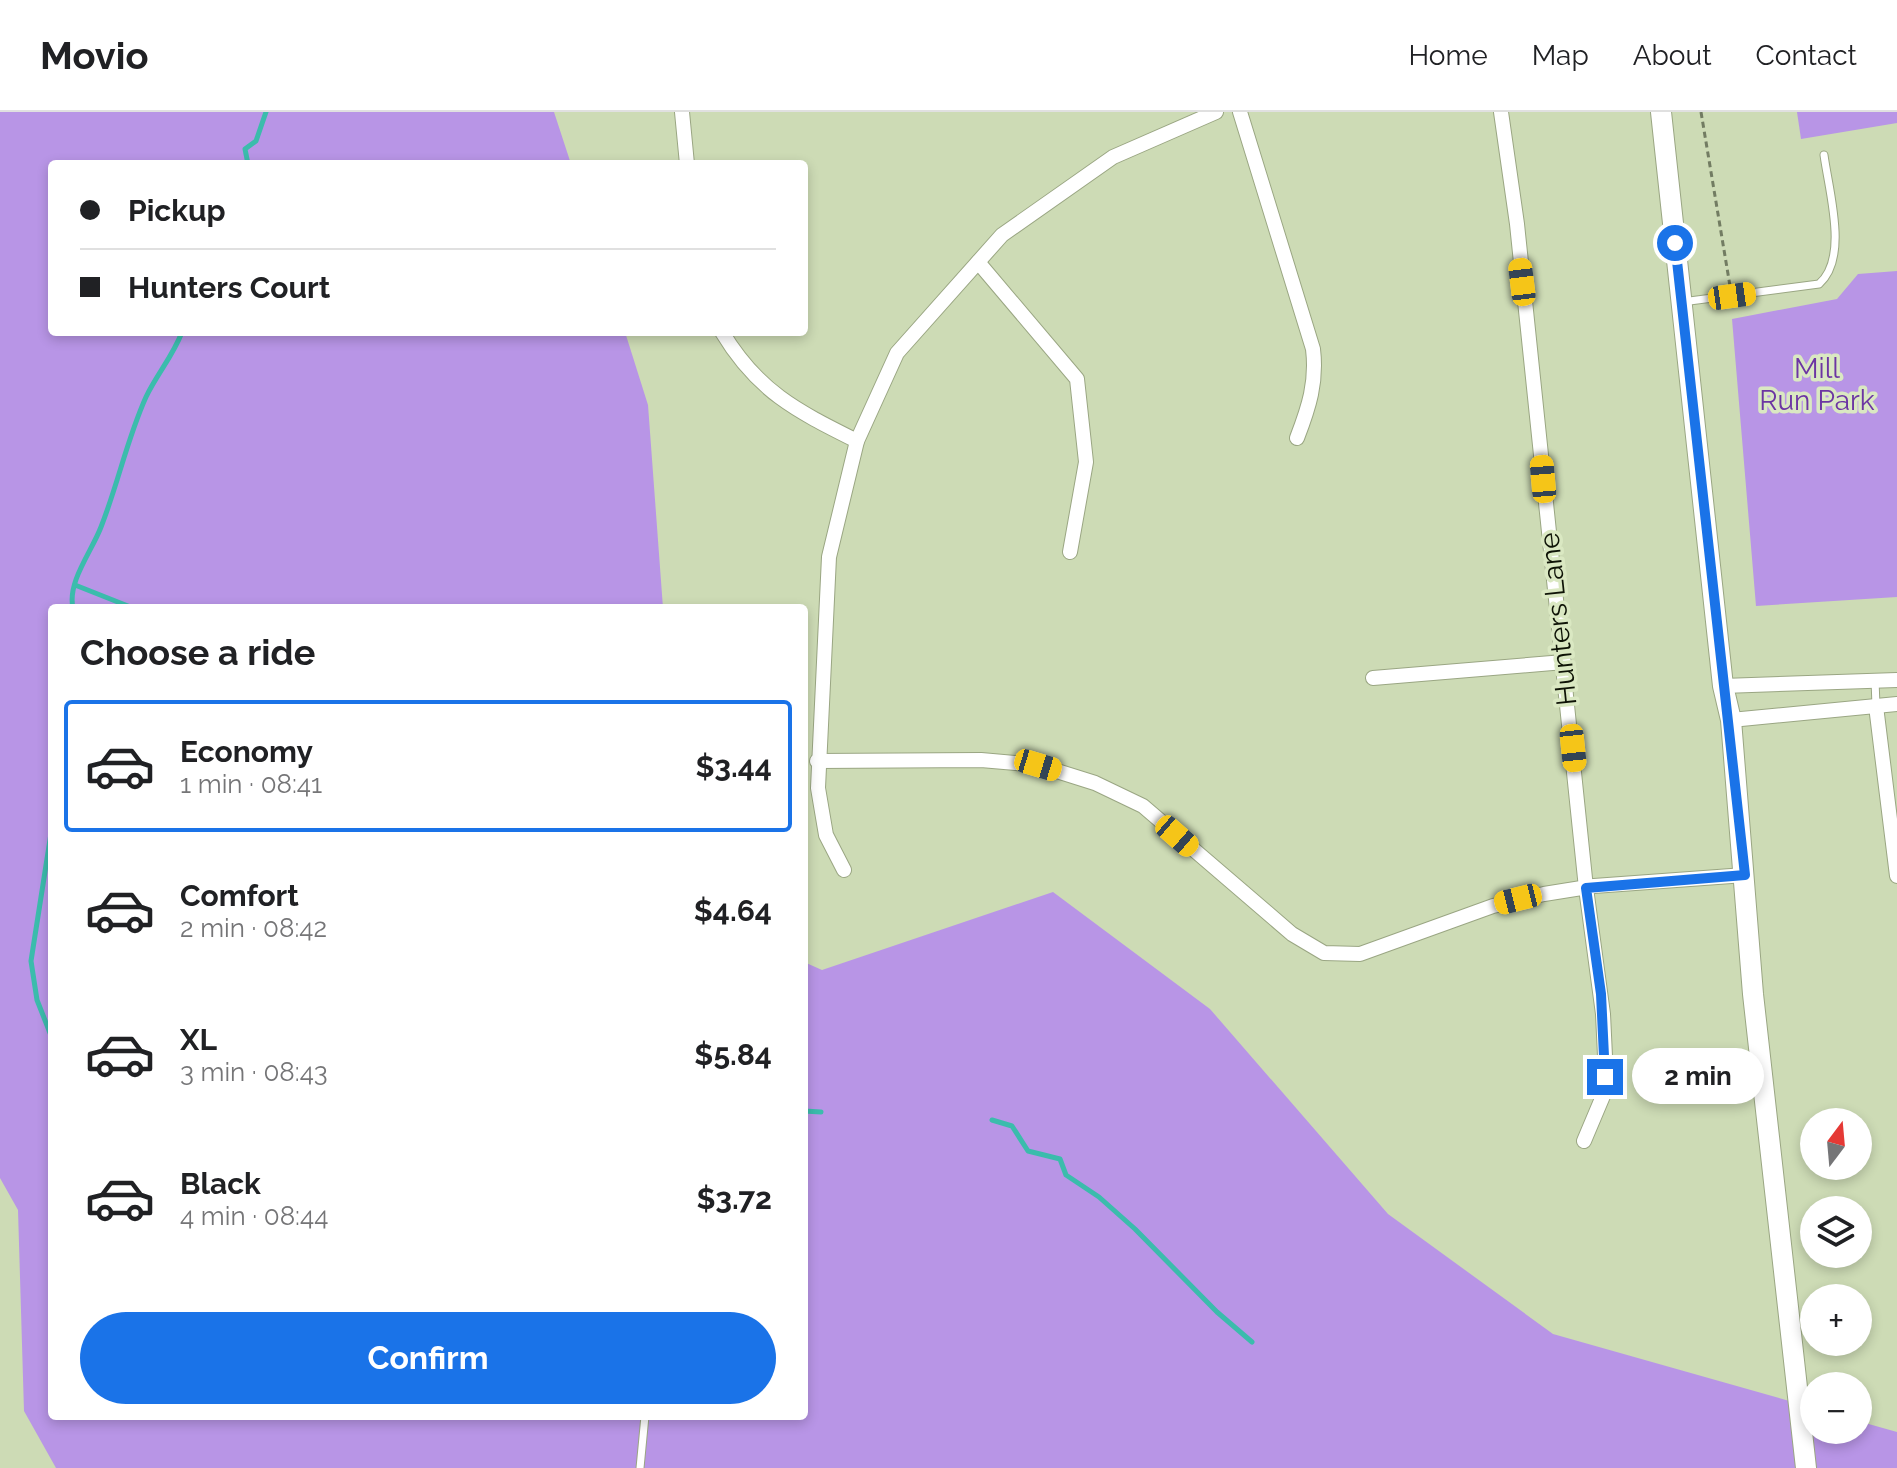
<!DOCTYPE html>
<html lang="en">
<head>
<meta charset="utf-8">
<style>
  :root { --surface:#fff; --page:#f6f6f6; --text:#202124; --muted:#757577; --line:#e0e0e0; --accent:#1a73e8 }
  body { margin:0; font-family:Raleway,sans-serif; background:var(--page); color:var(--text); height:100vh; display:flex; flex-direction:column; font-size:30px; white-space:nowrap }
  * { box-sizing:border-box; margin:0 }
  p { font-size:26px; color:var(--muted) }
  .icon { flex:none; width:44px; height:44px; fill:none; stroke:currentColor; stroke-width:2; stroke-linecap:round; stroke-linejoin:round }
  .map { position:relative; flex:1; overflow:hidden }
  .sheet { position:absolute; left:48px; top:492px; width:760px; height:816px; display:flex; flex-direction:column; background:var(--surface); border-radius:8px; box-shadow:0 4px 12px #0003 }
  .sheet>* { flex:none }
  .banner { position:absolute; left:48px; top:48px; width:760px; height:176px; border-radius:8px; box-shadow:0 4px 12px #0003; display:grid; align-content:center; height:176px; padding:0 32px; background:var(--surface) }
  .needle { width:52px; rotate:16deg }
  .fabs { position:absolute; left:1800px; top:996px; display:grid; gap:16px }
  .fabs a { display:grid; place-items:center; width:72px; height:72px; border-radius:50%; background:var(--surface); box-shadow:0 4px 12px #0003; font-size:40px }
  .end { position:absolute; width:36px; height:36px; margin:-18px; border:10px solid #1a73e8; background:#fff; box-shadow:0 0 0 4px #fff }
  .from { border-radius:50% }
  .bubble { position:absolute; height:56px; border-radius:28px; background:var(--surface); box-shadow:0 4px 12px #0003; font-size:26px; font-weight:700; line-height:56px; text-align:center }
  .car { position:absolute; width:24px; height:48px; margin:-24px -12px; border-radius:10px; box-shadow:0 0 6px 2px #0007; background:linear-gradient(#f5c518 24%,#345 0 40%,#f5c518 0 76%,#345 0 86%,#f5c518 0) }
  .banner b { display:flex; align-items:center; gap:28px; height:76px; font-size:30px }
  .banner b+b { border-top:2px solid var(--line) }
  .banner i { width:20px; height:20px; background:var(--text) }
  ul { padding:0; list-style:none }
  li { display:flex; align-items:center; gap:24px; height:132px; margin:0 16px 12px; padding:0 16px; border:4px solid transparent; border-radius:8px }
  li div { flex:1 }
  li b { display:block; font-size:30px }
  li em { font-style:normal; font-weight:700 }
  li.selected { border-color:var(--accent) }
  li>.icon { width:72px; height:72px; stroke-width:1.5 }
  h2 { padding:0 32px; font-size:36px; line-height:96px }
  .action { display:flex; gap:16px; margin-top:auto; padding:16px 32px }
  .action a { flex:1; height:92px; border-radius:48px; background:var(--accent); color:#fff; font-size:32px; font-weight:700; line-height:92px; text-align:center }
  header { display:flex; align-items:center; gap:48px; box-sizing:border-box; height:112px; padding:0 40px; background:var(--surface); border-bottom:2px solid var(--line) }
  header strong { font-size:38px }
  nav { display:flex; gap:44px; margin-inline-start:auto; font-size:28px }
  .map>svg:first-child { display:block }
  .green { fill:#b895e6 }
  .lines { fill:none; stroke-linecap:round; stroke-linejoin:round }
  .stream { stroke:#3bbcac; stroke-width:5 }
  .service-casing { stroke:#9aa683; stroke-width:9 }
  .minor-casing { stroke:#9aa683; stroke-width:16 }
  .secondary-casing { stroke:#9aa683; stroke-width:22 }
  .path { stroke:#727c62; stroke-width:3; stroke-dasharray:6 4; stroke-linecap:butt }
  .service { stroke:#fff; stroke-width:7 }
  .minor { stroke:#fff; stroke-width:14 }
  .secondary { stroke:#fff; stroke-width:20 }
  .route { stroke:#1a73e8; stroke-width:10 }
  .labels { text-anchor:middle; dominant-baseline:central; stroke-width:7; stroke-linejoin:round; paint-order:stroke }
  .park-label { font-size:28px; fill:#6c35a3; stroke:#dae8c2 }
  .street-label { font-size:28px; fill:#0e1306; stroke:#dae8c2 }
</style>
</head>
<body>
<header>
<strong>Movio</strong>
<nav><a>Home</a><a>Map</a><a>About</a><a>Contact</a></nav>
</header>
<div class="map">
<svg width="1897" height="1356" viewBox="0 0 1897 1356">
  <rect width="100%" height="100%" fill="#cddbb5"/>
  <g class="green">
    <path d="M 0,0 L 554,0 L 571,52 L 52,52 L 52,220 L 625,220 L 648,293 L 663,496 L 52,496 L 52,1304 L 804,1304 L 804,850 L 822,858 L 1053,780 L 1210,897 L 1388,1102 L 1553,1222 L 1814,1296 L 1814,1318 L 1858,1318 L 1858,1309 L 1897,1320 L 1897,1356 L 56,1356 L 24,1299 L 18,1098 L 0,1066 Z"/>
    <path d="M 1797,0 L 1897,0 L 1897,11 L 1801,27 Z"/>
    <path d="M 1897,159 L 1897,485 L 1756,494 L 1732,207 L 1837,187 L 1858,162 Z"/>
  </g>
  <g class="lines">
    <g class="stream">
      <path d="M 248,52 L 245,37 L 256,29 L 266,0"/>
      <path d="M 75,473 L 133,496"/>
      <path d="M 73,496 C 67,470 92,439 101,415 C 118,372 127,327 146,285 C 157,262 173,244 182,220"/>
      <path d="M 52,715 L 31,849 L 37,888 L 52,926"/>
      <path d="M 804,999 L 821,1000"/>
      <path d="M 992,1008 L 1012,1014 L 1028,1039 L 1060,1047 L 1066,1063 L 1099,1085 L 1135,1117 L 1217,1200 L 1252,1230"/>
    </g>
    <g class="service-casing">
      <g id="service">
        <path d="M 1682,190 L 1819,172 C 1849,146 1829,80 1824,43"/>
        <path d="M 1875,568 L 1876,594"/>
        <path d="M 640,1356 L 645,1304"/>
      </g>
    </g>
    <g class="minor-casing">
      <g id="minor">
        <path d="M 682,0 L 687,52"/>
        <path d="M 1240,0 L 1313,237 C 1317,270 1309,295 1297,326"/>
        <path d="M 1501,0 L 1517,112 L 1586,776 L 1603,902 L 1605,944 L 1603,984 L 1584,1029"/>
        <path d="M 978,150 L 1077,267 L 1086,350 L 1070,440"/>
        <path d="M 722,220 C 758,280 797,299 857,329"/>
        <path d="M 1373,566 L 1564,550"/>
        <path d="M 1723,574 L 1897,568"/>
        <path d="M 1876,594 L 1897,764"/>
        <path d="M 1731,608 L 1897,592"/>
        <path d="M 817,649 L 981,648 L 1038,653 L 1095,671 L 1143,694 L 1292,822 L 1324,841 L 1360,842 L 1493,794 L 1544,782 L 1594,774 L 1745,763"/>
        <path d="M 844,758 L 826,723 L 818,676 L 829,445 L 857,329 L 897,241 L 1002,123 L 1113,45 L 1216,0"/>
      </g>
    </g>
    <g class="secondary-casing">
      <path id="secondary" d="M 1661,0 L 1723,574 L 1731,608 L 1753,882 L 1806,1356"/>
    </g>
    <path class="path" d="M 1701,0 L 1730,174"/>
    <use href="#service" class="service"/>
    <use href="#minor" class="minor"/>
    <use href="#secondary" class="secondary"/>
  </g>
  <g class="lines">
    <path class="route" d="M 1605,965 L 1601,882 L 1586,776 L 1745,763 L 1675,131"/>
  </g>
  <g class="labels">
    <g class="park-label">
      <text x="1817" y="256">Mill<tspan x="1817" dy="32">Run Park</tspan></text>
    </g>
    <g class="street-label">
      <text transform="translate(1558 507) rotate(-96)">Hunters Lane</text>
    </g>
  </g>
</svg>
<div class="fabs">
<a><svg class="needle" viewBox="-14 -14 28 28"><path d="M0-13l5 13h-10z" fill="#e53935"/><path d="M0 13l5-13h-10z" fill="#757577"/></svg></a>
<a><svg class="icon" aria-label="layers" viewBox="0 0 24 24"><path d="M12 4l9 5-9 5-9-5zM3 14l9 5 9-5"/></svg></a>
<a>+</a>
<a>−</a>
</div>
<i class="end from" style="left:1675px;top:131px"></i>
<i class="end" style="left:1605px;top:965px"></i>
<div class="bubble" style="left:1632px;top:936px;width:132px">2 min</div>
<i class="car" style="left:1522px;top:170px;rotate:353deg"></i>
<i class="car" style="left:1732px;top:184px;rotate:82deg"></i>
<i class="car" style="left:1543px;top:367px;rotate:355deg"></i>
<i class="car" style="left:1573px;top:636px;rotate:174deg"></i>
<i class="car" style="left:1038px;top:653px;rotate:107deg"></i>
<i class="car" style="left:1177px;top:724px;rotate:131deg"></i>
<i class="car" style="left:1518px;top:787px;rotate:256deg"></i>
<div class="banner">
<b><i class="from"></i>Pickup</b>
<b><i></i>Hunters Court</b>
</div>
<section class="sheet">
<h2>Choose a ride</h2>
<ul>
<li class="selected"><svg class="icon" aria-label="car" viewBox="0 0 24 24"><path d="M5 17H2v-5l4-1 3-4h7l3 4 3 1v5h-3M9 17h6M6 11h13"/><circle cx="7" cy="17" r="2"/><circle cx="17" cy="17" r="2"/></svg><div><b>Economy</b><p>1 min · 08:41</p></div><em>$3.44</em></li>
<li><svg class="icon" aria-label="car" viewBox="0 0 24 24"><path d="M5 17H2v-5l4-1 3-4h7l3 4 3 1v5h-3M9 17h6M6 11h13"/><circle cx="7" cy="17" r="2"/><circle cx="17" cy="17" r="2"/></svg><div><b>Comfort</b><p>2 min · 08:42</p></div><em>$4.64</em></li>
<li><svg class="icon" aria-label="car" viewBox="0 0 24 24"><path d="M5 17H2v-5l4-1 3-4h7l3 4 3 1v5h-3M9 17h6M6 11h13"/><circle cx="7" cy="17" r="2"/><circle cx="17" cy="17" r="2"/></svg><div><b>XL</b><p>3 min · 08:43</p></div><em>$5.84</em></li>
<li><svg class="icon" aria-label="car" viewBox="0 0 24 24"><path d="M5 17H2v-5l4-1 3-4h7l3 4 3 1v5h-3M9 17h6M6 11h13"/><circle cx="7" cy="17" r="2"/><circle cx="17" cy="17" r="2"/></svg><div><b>Black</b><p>4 min · 08:44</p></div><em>$3.72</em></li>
</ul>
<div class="action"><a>Confirm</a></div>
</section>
</div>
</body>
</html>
